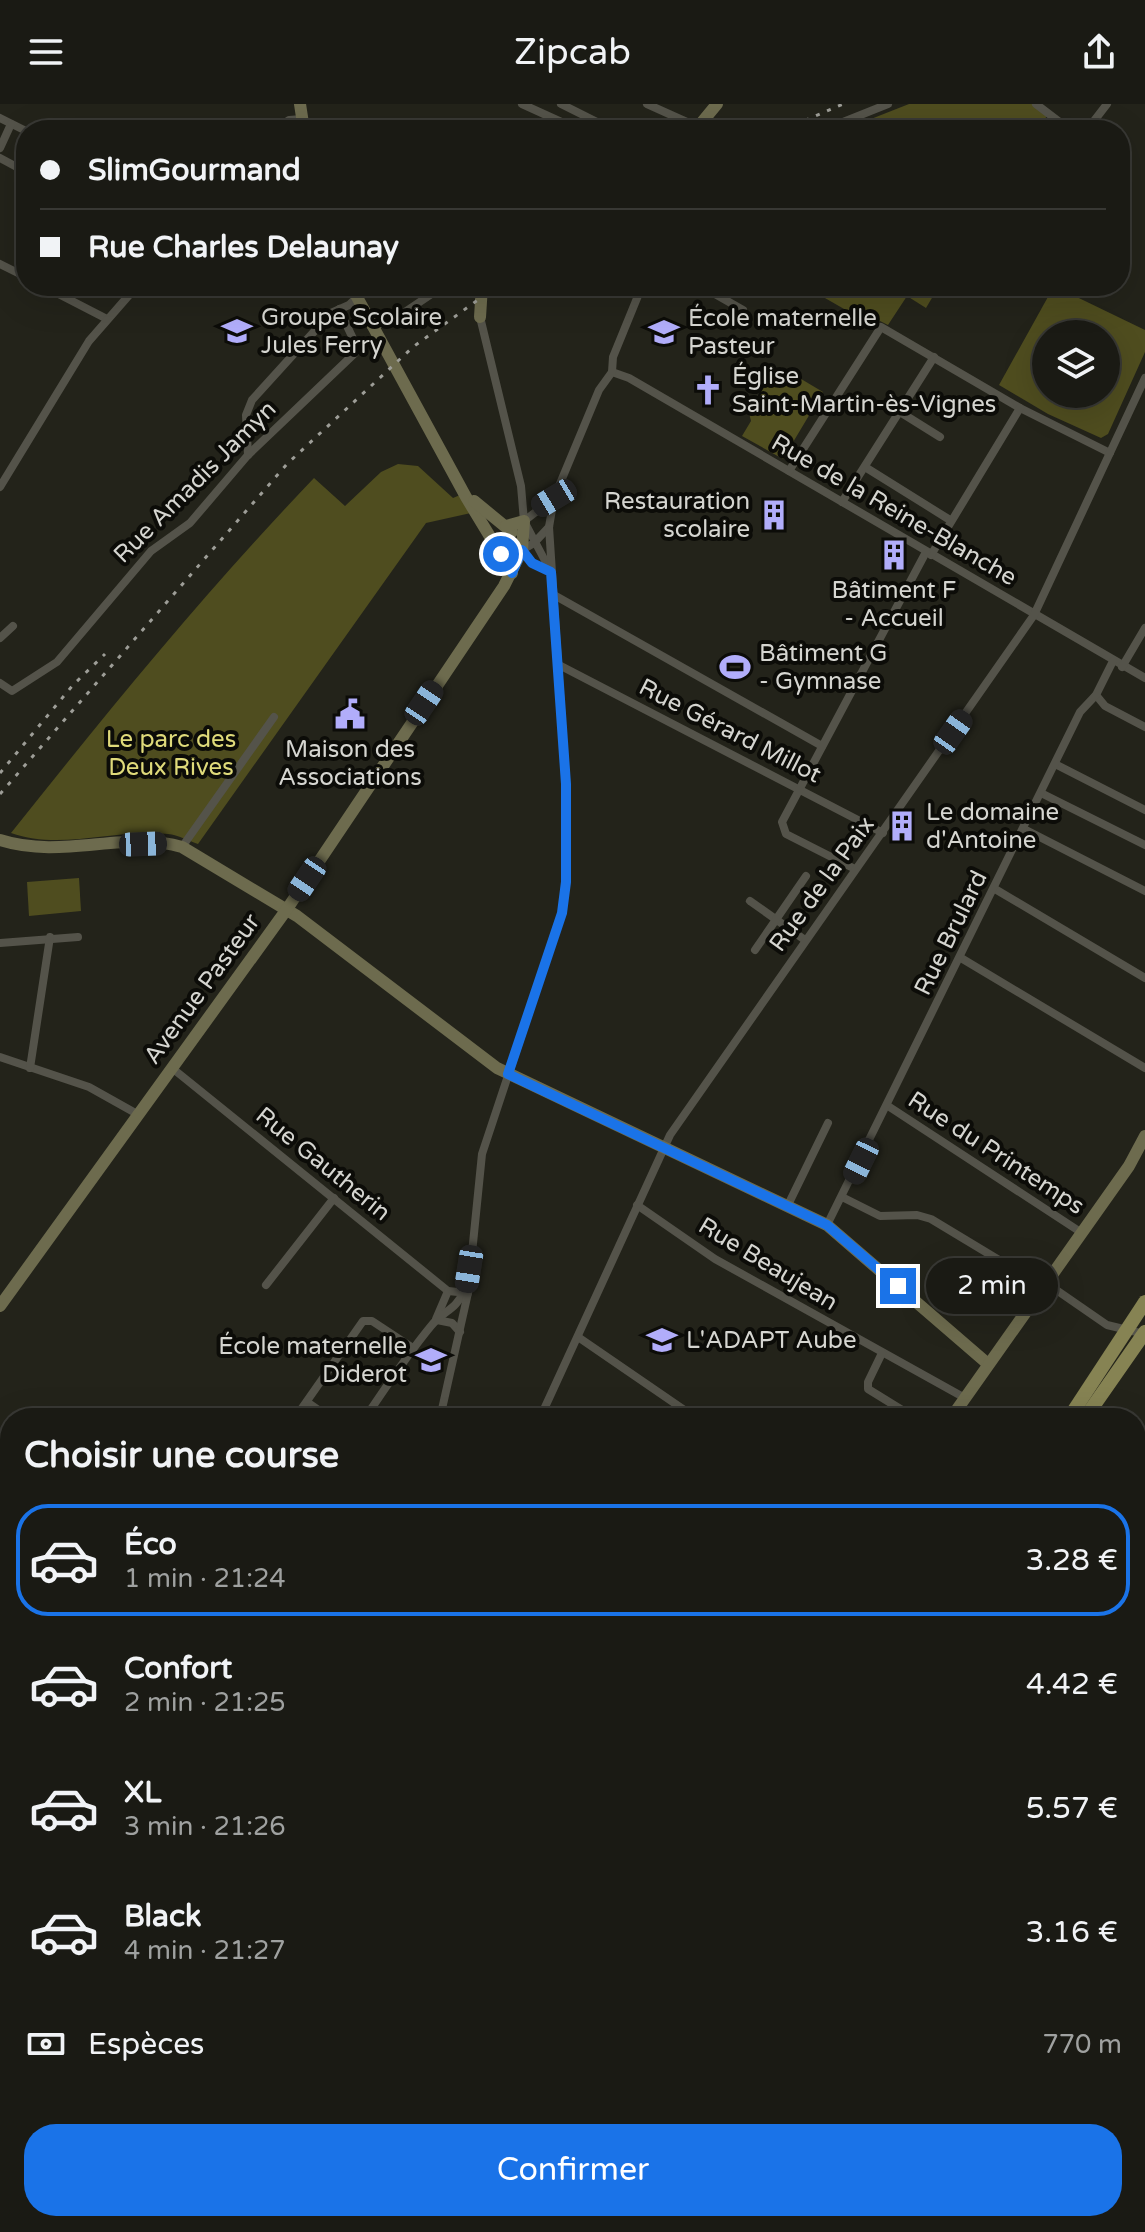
<!DOCTYPE html>
<html lang="fr">
<head>
<meta charset="utf-8">
<style>
  :root { --surface:#1a1a14; --page:#23231d; --text:#f1f3f6; --muted:#9fa1a0; --line:#383834; --accent:#1a73e8 }
  body { margin:0; font-family:"Varela Round",sans-serif; background:var(--page); color:var(--text); height:100vh; display:flex; flex-direction:column; font-size:30px; white-space:nowrap }
  * { box-sizing:border-box; margin:0 }
  p { font-size:26px; color:var(--muted) }
  .icon { flex:none; width:44px; height:44px; fill:none; stroke:currentColor; stroke-width:2; stroke-linecap:round; stroke-linejoin:round }
  .map { position:relative; flex:1; overflow:hidden }
  .details { position:absolute; left:0px; top:1304px; width:1146px; height:824px; display:flex; flex-direction:column; background:var(--surface); border-radius:32px 32px 0 0; box-shadow:0 8px 32px #0002,0 0 0 2px var(--line) }
  .details>* { flex:none }
  .hud { position:absolute; left:16px; top:16px; width:1114px; height:176px; border-radius:32px; box-shadow:0 8px 32px #0002,0 0 0 2px var(--line); display:grid; align-content:center; height:176px; padding:0 24px; background:var(--surface) }
  .fabs { position:absolute; left:1032px; top:216px; display:grid; gap:16px }
  .fabs a { display:grid; place-items:center; width:88px; height:88px; border-radius:50%; background:var(--surface); box-shadow:0 8px 32px #0002,0 0 0 2px var(--line); font-size:40px }
  .end { position:absolute; width:36px; height:36px; margin:-18px; border:10px solid #1a73e8; background:#fff; box-shadow:0 0 0 4px #fff }
  .from { border-radius:50% }
  .bubble { position:absolute; height:56px; border-radius:28px; background:var(--surface); box-shadow:0 8px 32px #0002,0 0 0 2px var(--line); font-size:26px; font-weight:600; line-height:56px; text-align:center }
  .car { position:absolute; width:24px; height:48px; margin:-24px -12px; border-radius:10px; box-shadow:0 0 6px 2px #0007; background:linear-gradient(#222 24%,#8ab4d8 0 40%,#222 0 76%,#8ab4d8 0 86%,#222 0) }
  .hud b { display:flex; align-items:center; gap:28px; height:76px; font-size:30px }
  .hud b+b { border-top:2px solid var(--line) }
  .hud i { width:20px; height:20px; background:var(--text) }
  ul { padding:0; list-style:none }
  li { display:flex; align-items:center; gap:24px; height:112px; margin:0 16px 12px; padding:0 8px; border:4px solid transparent; border-radius:32px }
  li div { flex:1 }
  li b { display:block; font-size:30px }
  li em { font-style:normal; font-weight:600 }
  li.active { border-color:var(--accent) }
  li>.icon { width:72px; height:72px; stroke-width:1.5 }
  h2 { padding:0 24px; font-size:36px; line-height:96px }
  .pay { display:flex; align-items:center; gap:20px; height:88px; padding:0 24px; font-size:30px }
  .pay p { margin-inline-start:auto }
  .primary-button { display:flex; gap:16px; margin-top:auto; padding:16px 24px }
  .primary-button a { flex:1; height:92px; border-radius:32px; background:var(--accent); color:#fff; font-size:32px; font-weight:600; line-height:92px; text-align:center }
  header { display:flex; justify-content:space-between; align-items:center; height:104px; padding:0 24px; background:var(--surface); font-size:36px; font-weight:600 }
  .map>svg:first-child { display:block }
  .green { fill:#4f4d1f; fill-rule:evenodd }
  .lines { fill:none; stroke-linecap:round; stroke-linejoin:round }
  .street { stroke:#54534a; stroke-width:8 }
  .secondary { stroke:#6d6b4e; stroke-width:12 }
  .primary { stroke:#868353; stroke-width:14 }
  .rail { stroke:#9e9e98; stroke-width:3; stroke-dasharray:4 8; stroke-linecap:butt }
  .route { stroke:#1a73e8; stroke-width:10 }
  .labels { text-anchor:middle; dominant-baseline:central; stroke-width:8; stroke-linejoin:round; paint-order:stroke }
  .poi-label { font-size:24px; fill:#d5d5d0; stroke:#0c0c08; text-anchor:start }
  .street-label { font-size:24px; fill:#d5d5d0; stroke:#0c0c08 }
  .park-label { font-size:24px; fill:#dfda7a; stroke:#0c0c08 }
</style>
</head>
<body>
<header><svg class="icon" aria-label="menu" viewBox="0 0 24 24"><path d="M4 6h16M4 12h16M4 18h16"/></svg>Zipcab<svg class="icon" aria-label="share" viewBox="0 0 24 24"><path d="M12 15V3M7 8l5-5 5 5M5 13v7h14v-7"/></svg></header>
<div class="map">
<svg width="1145" height="2128" viewBox="0 0 1145 2128">
  <rect width="100%" height="100%" fill="#23231a"/>
  <g class="green">
    <path d="M 909,0 L 1032,0 L 1047,12 L 1037,26 L 843,26 Z"/>
    <path d="M 804,182 L 939,182 L 926,204 L 907,192 L 888,221 L 876,215 L 872,221 Z"/>
    <path d="M 1054,182 L 1145,226 L 1145,248 L 1108,330 L 1101,334 L 1048,310 L 999,281 ZM 1046,230 L 1106,230 L 1106,290 L 1046,290 Z"/>
    <path d="M 781,263 L 823,288 L 783,355 L 742,332 L 751,317 L 749,309 L 770,272 L 775,274 Z"/>
    <path d="M 398,360 L 418,362 L 453,394 L 460,391 L 471,409 L 426,419 L 198,740 C 189,737 178,731 168,730 C 117,724 61,747 11,729 C 108,607 206,487 314,374 L 345,402 L 381,368 Z"/>
    <path d="M 79,774 L 81,807 L 29,812 L 27,778 Z"/>
  </g>
  <g class="lines">
    <g class="street">
      <path d="M 522,0 L 579,26"/>
      <path d="M 561,0 L 613,26"/>
      <path d="M 647,0 L 698,23 L 695,26"/>
      <path d="M 1036,0 L 1070,26"/>
      <path d="M 0,14 L 26,27"/>
      <path d="M 275,26 L 289,16 L 302,15"/>
      <path d="M 823,26 L 888,0"/>
      <path d="M 1087,26 L 1107,0"/>
      <path d="M 0,44 L 11,20"/>
      <path d="M 0,54 L 26,68"/>
      <path d="M 19,64 L 26,50"/>
      <path d="M 0,160 L 26,173"/>
      <path d="M 43,182 L 107,215"/>
      <path d="M 701,182 L 743,206"/>
      <path d="M 480,213 L 521,382 L 524,417 L 551,468"/>
      <path d="M 371,223 L 393,216 L 436,187"/>
      <path d="M 612,268 L 629,274 L 1145,574"/>
      <path d="M 900,308 L 940,333"/>
      <path d="M 248,351 L 246,311 L 252,296 L 331,209 L 349,201 L 368,182"/>
      <path d="M 865,363 L 950,416"/>
      <path d="M 789,367 L 881,223 L 1020,304 L 1110,349"/>
      <path d="M 0,383 L 89,237 L 137,182"/>
      <path d="M 842,398 L 934,253"/>
      <path d="M 524,417 L 554,394"/>
      <path d="M 549,423 L 534,439 L 522,446 L 532,459 L 551,468"/>
      <path d="M 931,451 L 1020,304"/>
      <path d="M 554,491 L 822,642"/>
      <path d="M 0,534 L 13,522"/>
      <path d="M 559,561 L 883,729"/>
      <path d="M 1122,563 L 1145,524"/>
      <path d="M 0,579 L 12,587 L 57,558 L 151,447 L 190,419 L 248,351 L 355,249 L 357,243 L 339,205"/>
      <path d="M 1096,591 L 1105,602 L 1145,623"/>
      <path d="M 1055,660 L 1145,706"/>
      <path d="M 1041,689 L 1145,741"/>
      <path d="M 1024,725 L 1145,787"/>
      <path d="M 182,743 L 274,613"/>
      <path d="M 855,765 L 786,730 L 782,718 L 926,448"/>
      <path d="M 995,785 L 1145,874"/>
      <path d="M 750,797 L 805,836"/>
      <path d="M 0,839 L 78,833"/>
      <path d="M 755,846 L 806,772"/>
      <path d="M 961,854 L 1145,964"/>
      <path d="M 0,953 L 89,983 L 139,1011"/>
      <path d="M 30,964 L 50,833"/>
      <path d="M 172,964 L 448,1187 L 468,1189"/>
      <path d="M 888,1002 L 1082,1129"/>
      <path d="M 844,1094 L 880,1112 L 917,1111 L 931,1115 L 1037,1179 L 1052,1183 L 1107,1221 L 1145,1230"/>
      <path d="M 637,1101 L 715,1155 L 965,1294"/>
      <path d="M 787,1103 L 828,1019"/>
      <path d="M 827,1121 L 1080,608 L 1096,591 L 1113,557"/>
      <path d="M 266,1181 L 334,1094"/>
      <path d="M 436,1215 L 448,1187"/>
      <path d="M 437,1216 L 452,1219 L 460,1228"/>
      <path d="M 578,1233 L 696,1314"/>
      <path d="M 882,1249 L 868,1278 L 868,1285 L 915,1314"/>
      <path d="M 307,1298 L 330,1314"/>
      <path d="M 295,1314 L 363,1217 L 372,1217 L 413,1244"/>
      <path d="M 365,1314 C 386,1283 407,1251 431,1222 C 444,1206 455,1207 465,1186"/>
      <path d="M 440,1314 L 468,1189 L 482,1050 L 562,809 L 566,778 L 566,680 L 549,423 L 554,394 L 599,286 L 612,268 L 613,253 L 642,182"/>
      <path d="M 540,1314 L 670,1031 L 1034,511 L 1145,274"/>
      <path d="M 0,1459 L 10,1466"/>
      <path d="M 1136,1546 L 1145,1552"/>
      <path d="M 0,1759 L 10,1738"/>
      <path d="M 1136,1974 L 1145,1980"/>
      <path d="M 1136,2072 L 1145,2060"/>
      <path d="M 177,2118 L 199,2128"/>
      <path d="M 328,2118 L 347,2128"/>
      <path d="M 465,2118 L 482,2128"/>
      <path d="M 774,2118 L 790,2128"/>
      <path d="M 79,2128 L 84,2118"/>
      <path d="M 673,2128 L 678,2118"/>
      <path d="M 746,2128 L 750,2118"/>
      <path d="M 827,2128 L 832,2118"/>
      <path d="M 984,2128 L 989,2118"/>
      <path d="M 1102,2128 L 1107,2118"/>
    </g>
    <g class="secondary">
      <path d="M 300,0 L 304,26"/>
      <path d="M 698,23 L 717,0"/>
      <path d="M 351,182 L 466,393 L 512,469"/>
      <path d="M 480,213 L 482,182"/>
      <path d="M 474,397 L 512,428"/>
      <path d="M 0,736 C 62,756 126,726 182,743 L 297,812 L 497,964 L 827,1121 L 988,1260"/>
      <path d="M 0,1202 L 287,805 L 504,482 L 522,446 L 524,417 L 506,422"/>
      <path d="M 951,1314 L 1129,1062 L 1145,1032"/>
      <path d="M 0,1351 L 10,1360"/>
      <path d="M 0,1570 L 10,1578"/>
      <path d="M 180,2128 L 184,2118"/>
      <path d="M 572,2128 L 576,2118"/>
    </g>
    <g class="primary">
      <path d="M 1069,1314 L 1145,1198"/>
      <path d="M 1085,1314 L 1145,1228"/>
      <path d="M 1136,1843 L 1145,1848"/>
      <path d="M 1136,1888 L 1145,1892"/>
    </g>
    <g class="rail">
      <path d="M 783,26 L 843,0"/>
      <path d="M 0,669 L 73,581 L 105,550"/>
      <path d="M 0,690 L 287,360 L 413,243 L 497,182"/>
    </g>
  </g>
  <g class="lines">
    <path class="route" d="M 501,450 L 512,469 L 522,446 L 532,459 L 551,468 L 566,680 L 566,778 L 562,809 L 508,970 L 827,1121 L 898,1182"/>
  </g>
  <defs>
    <g id="school-bare" transform="scale(2.4)"><path d="M0-5L7-2L0 1L-7-2ZM-4 1L0 2.5L4 1V4Q0 6-4 4Z" fill="#b1adfa" stroke="#0c0c08" stroke-width="2.5" paint-order="stroke"/></g>
    <g id="church-bare" transform="scale(2.4)"><path d="M-1.2-6h2.4v3.5h3.3v2.4h-3.3V6h-2.4V-.1h-3.3v-2.4h3.3Z" fill="#b1adfa" stroke="#0c0c08" stroke-width="2.5" paint-order="stroke"/></g>
    <g id="building-bare" transform="scale(2.4)"><path d="M-4-6H4V6H1V3H-1V6H-4ZM-2.5-4.3h1.7v1.8h-1.7ZM.8-4.3h1.7v1.8H.8ZM-2.5-1h1.7V.8h-1.7ZM.8-1h1.7V.8H.8Z" fill="#b1adfa" stroke="#0c0c08" stroke-width="2.5" paint-order="stroke"/></g>
    <g id="stadium-bare" transform="scale(2.4)"><path d="M0-5a6.5 5 0 1 0 0 10a6.5 5 0 1 0 0-10ZM-3.5-1.8h7v3.6h-7Z" fill="#b1adfa" stroke="#0c0c08" stroke-width="2.5" paint-order="stroke"/></g>
    <g id="civic-bare" transform="scale(2.4)"><path d="M-.6-6.5H3V-4.5H.6V-3L4-1V1h2V6H-6V1h2V-1L-.6-3ZM-1.2 2.5V6h2.4V2.5Z" fill="#b1adfa" stroke="#0c0c08" stroke-width="2.5" paint-order="stroke"/></g>
    <g id="university-bare" transform="scale(2.4)"><path d="M0-5L7-2L0 1L-7-2ZM-4 1L0 2.5L4 1V4Q0 6-4 4Z" fill="#b1adfa" stroke="#0c0c08" stroke-width="2.5" paint-order="stroke"/></g>
  </defs>
  <g fill-rule="evenodd">
    <use href="#school-bare" x="237" y="227"/>
    <use href="#school-bare" x="664" y="228"/>
    <use href="#church-bare" x="708" y="286"/>
    <use href="#building-bare" x="774" y="411"/>
    <use href="#building-bare" x="894" y="451"/>
    <use href="#stadium-bare" x="735" y="563"/>
    <use href="#civic-bare" x="350" y="610"/>
    <use href="#building-bare" x="902" y="722"/>
    <use href="#university-bare" x="662" y="1236"/>
    <use href="#school-bare" x="431" y="1256"/>
  </g>
  <g class="labels">
    <g class="poi-label">
      <text x="261" y="213">Groupe Scolaire<tspan x="261" dy="28">Jules Ferry</tspan></text>
      <text x="688" y="214">École maternelle<tspan x="688" dy="28">Pasteur</tspan></text>
      <text x="732" y="272">Église<tspan x="732" dy="28">Saint-Martin-ès-Vignes</tspan></text>
      <text x="750" y="397" text-anchor="end">Restauration<tspan x="750" dy="28">scolaire</tspan></text>
      <text x="894" y="486" text-anchor="middle">Bâtiment F<tspan x="894" dy="28">- Accueil</tspan></text>
      <text x="759" y="549">Bâtiment G<tspan x="759" dy="28">- Gymnase</tspan></text>
      <text x="350" y="645" text-anchor="middle">Maison des<tspan x="350" dy="28">Associations</tspan></text>
      <text x="926" y="708">Le domaine<tspan x="926" dy="28">d'Antoine</tspan></text>
      <text x="686" y="1236">L'ADAPT Aube</text>
      <text x="407" y="1242" text-anchor="end">École maternelle<tspan x="407" dy="28">Diderot</tspan></text>
    </g>
    <g class="street-label">
      <text transform="translate(195 378) rotate(-45)">Rue Amadis Jamyn</text>
      <text transform="translate(894 406) rotate(30)">Rue de la Reine-Blanche</text>
      <text transform="translate(730 627) rotate(27)">Rue Gérard Millot</text>
      <text transform="translate(822 780) rotate(-54)">Rue de la Paix</text>
      <text transform="translate(951 829) rotate(-64)">Rue Brulard</text>
      <text transform="translate(202 885) rotate(-54)">Avenue Pasteur</text>
      <text transform="translate(996 1049) rotate(33)">Rue du Printemps</text>
      <text transform="translate(323 1060) rotate(39)">Rue Gautherin</text>
      <text transform="translate(768 1160) rotate(31)">Rue Beaujean</text>
    </g>
    <g class="park-label">
      <text x="171" y="635">Le parc des<tspan x="171" dy="28">Deux Rives</tspan></text>
    </g>
  </g>
</svg>
<div class="fabs">
<a><svg class="icon" aria-label="layers" viewBox="0 0 24 24"><path d="M12 4l9 5-9 5-9-5zM3 14l9 5 9-5"/></svg></a>
</div>
<i class="end from" style="left:501px;top:450px"></i>
<i class="end" style="left:898px;top:1182px"></i>
<div class="bubble" style="left:926px;top:1154px;width:132px">2 min</div>
<i class="car" style="left:554px;top:394px;rotate:239deg"></i>
<i class="car" style="left:424px;top:599px;rotate:34deg"></i>
<i class="car" style="left:953px;top:628px;rotate:35deg"></i>
<i class="car" style="left:143px;top:740px;rotate:88deg"></i>
<i class="car" style="left:307px;top:775px;rotate:214deg"></i>
<i class="car" style="left:861px;top:1057px;rotate:206deg"></i>
<i class="car" style="left:469px;top:1165px;rotate:189deg"></i>
<div class="hud">
<b><i class="from"></i>SlimGourmand</b>
<b><i></i>Rue Charles Delaunay</b>
</div>
<section class="details">
<h2>Choisir une course</h2>
<ul>
<li class="active"><svg class="icon" aria-label="car" viewBox="0 0 24 24"><path d="M5 17H2v-5l4-1 3-4h7l3 4 3 1v5h-3M9 17h6M6 11h13"/><circle cx="7" cy="17" r="2"/><circle cx="17" cy="17" r="2"/></svg><div><b>Éco</b><p>1 min · 21:24</p></div><em>3.28 €</em></li>
<li><svg class="icon" aria-label="car" viewBox="0 0 24 24"><path d="M5 17H2v-5l4-1 3-4h7l3 4 3 1v5h-3M9 17h6M6 11h13"/><circle cx="7" cy="17" r="2"/><circle cx="17" cy="17" r="2"/></svg><div><b>Confort</b><p>2 min · 21:25</p></div><em>4.42 €</em></li>
<li><svg class="icon" aria-label="car" viewBox="0 0 24 24"><path d="M5 17H2v-5l4-1 3-4h7l3 4 3 1v5h-3M9 17h6M6 11h13"/><circle cx="7" cy="17" r="2"/><circle cx="17" cy="17" r="2"/></svg><div><b>XL</b><p>3 min · 21:26</p></div><em>5.57 €</em></li>
<li><svg class="icon" aria-label="car" viewBox="0 0 24 24"><path d="M5 17H2v-5l4-1 3-4h7l3 4 3 1v5h-3M9 17h6M6 11h13"/><circle cx="7" cy="17" r="2"/><circle cx="17" cy="17" r="2"/></svg><div><b>Black</b><p>4 min · 21:27</p></div><em>3.16 €</em></li>
</ul>
<div class="pay"><svg class="icon" aria-label="cash" viewBox="0 0 24 24"><path d="M3 7h18v10H3z"/><circle cx="12" cy="12" r="2"/></svg>Espèces<p>770 m</p></div>
<div class="primary-button"><a>Confirmer</a></div>
</section>
</div>
</body>
</html>
